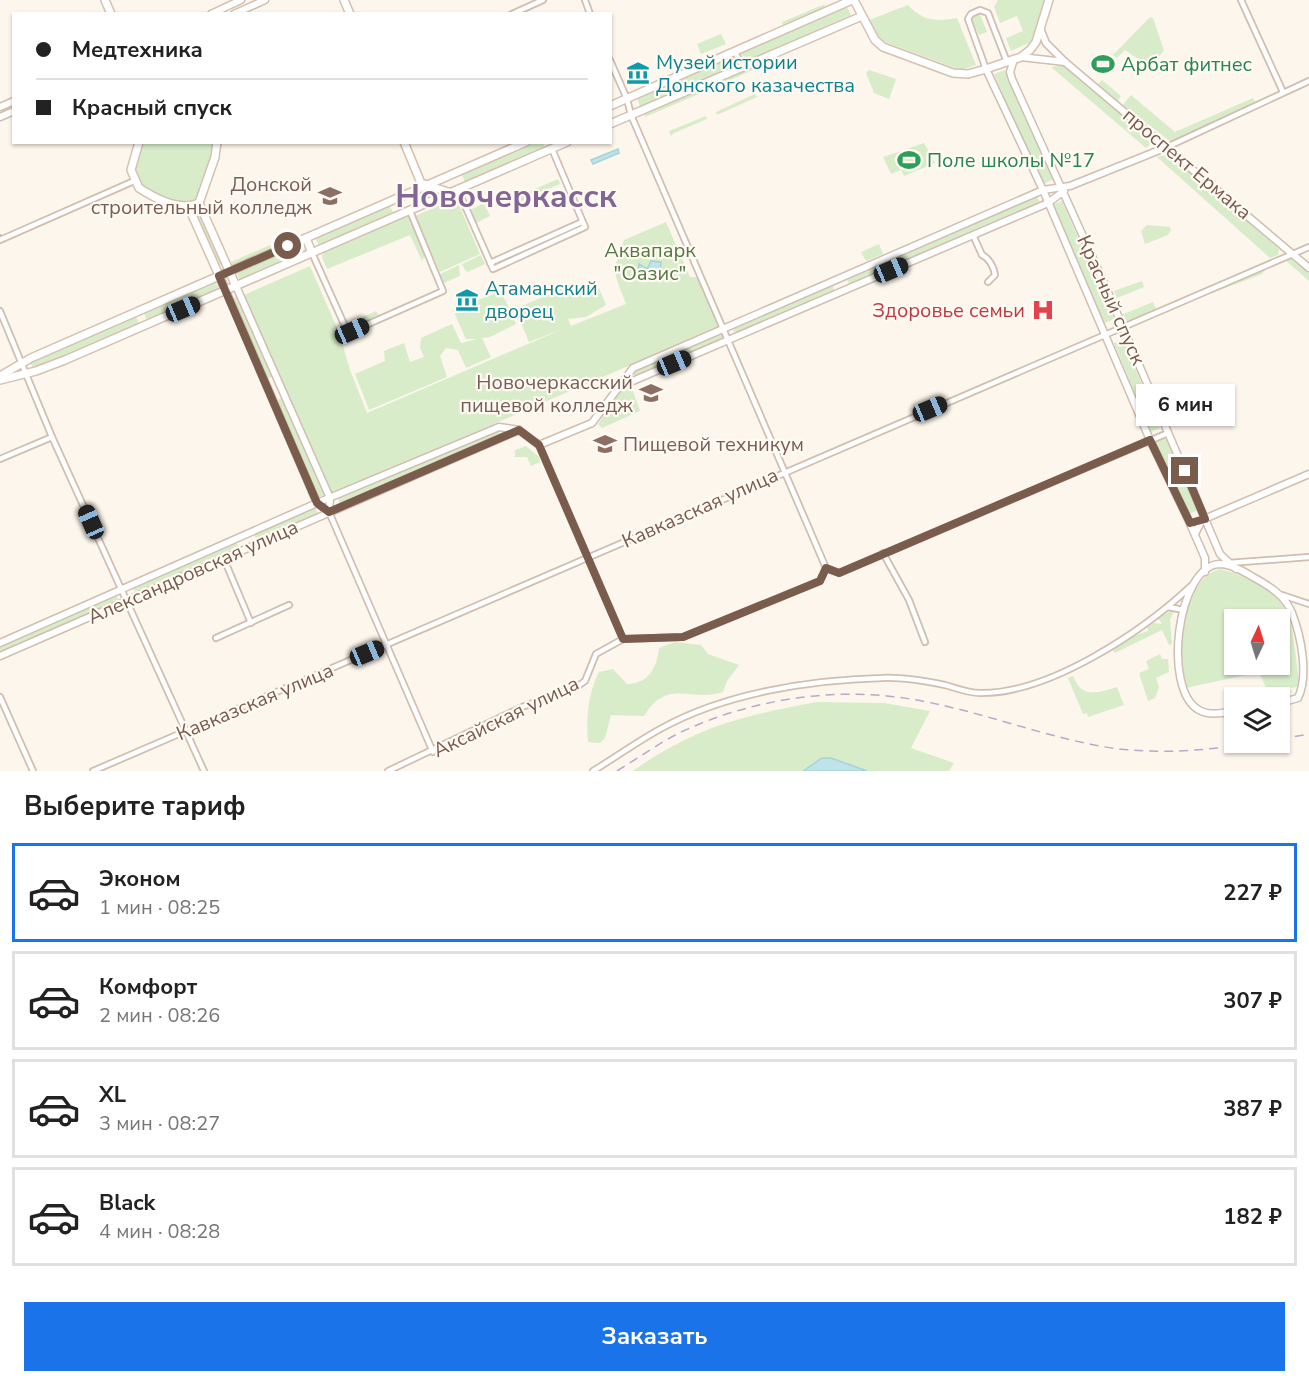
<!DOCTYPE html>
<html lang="ru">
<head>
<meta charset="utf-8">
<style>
  :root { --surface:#fff; --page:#f6f6f6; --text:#222; --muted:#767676; --line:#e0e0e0; --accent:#1a73e8 }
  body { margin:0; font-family:"Nunito Sans",sans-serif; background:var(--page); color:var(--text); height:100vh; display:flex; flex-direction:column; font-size:22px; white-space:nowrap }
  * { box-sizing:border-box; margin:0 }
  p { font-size:20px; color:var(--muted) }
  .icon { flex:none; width:33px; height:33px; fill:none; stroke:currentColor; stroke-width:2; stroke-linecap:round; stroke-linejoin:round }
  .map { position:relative; height:771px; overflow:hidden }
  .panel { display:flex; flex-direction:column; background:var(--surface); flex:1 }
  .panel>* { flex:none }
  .hud { position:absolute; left:12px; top:12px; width:600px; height:132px; border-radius:0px; box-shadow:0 2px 4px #0004; display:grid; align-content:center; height:132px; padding:0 24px; background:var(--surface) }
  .needle { width:39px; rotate:4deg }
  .buttons { position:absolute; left:1224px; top:609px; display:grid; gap:12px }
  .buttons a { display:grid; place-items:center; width:66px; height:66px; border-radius:0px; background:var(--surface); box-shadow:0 2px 4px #0004; font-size:30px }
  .end { position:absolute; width:27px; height:27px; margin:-14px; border:8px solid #7a5c4d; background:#fff; box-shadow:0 0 0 3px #fff }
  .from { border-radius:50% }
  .bubble { position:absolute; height:42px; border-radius:0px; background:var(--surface); box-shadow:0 2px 4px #0004; font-size:20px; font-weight:700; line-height:42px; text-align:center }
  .car { position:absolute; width:18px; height:36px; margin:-18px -9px; border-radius:8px; box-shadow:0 0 4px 2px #0007; background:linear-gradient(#222 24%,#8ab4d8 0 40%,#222 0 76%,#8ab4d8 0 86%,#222 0) }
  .hud b { display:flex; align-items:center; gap:21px; height:57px; font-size:22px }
  .hud b+b { border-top:2px solid var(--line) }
  .hud i { width:15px; height:15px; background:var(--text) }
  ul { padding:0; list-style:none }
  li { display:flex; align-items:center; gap:18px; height:99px; margin:0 12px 9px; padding:0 12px; border:3px solid var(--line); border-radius:0px }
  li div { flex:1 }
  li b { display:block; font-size:22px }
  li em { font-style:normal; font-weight:700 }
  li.on { border-color:var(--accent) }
  li>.icon { width:54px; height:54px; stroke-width:1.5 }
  h2 { padding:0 24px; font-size:27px; line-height:72px }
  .action { display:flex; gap:12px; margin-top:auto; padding:12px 24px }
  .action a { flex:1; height:69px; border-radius:0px; background:var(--accent); color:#fff; font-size:24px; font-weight:700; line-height:69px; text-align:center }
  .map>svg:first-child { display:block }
  .green { fill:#d8ecc9; fill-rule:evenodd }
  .water { fill:#bfe3e8; stroke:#a5d3da; stroke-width:1.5 }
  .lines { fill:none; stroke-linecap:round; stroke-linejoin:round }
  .minor-casing { stroke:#d1beb0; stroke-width:8 }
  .tertiary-casing { stroke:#d1beb0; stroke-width:9 }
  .secondary-casing { stroke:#d6c0b0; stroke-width:10 }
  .minor { stroke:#fff; stroke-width:4.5 }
  .tertiary { stroke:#fff; stroke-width:6 }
  .secondary { stroke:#fff; stroke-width:7 }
  .tram { stroke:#b9a8c9; stroke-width:1.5 }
  .rail { stroke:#b9a8c9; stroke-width:1.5; stroke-dasharray:9 6; stroke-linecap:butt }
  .route { stroke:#7a5c4d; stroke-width:8 }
  .labels { text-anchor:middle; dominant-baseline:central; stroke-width:4.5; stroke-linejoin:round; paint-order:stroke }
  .culture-label { font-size:20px; fill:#0d838f; stroke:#fffaf3; text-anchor:start }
  .leisure-label { font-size:20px; fill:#27864d; stroke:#fffaf3; text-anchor:start }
  .street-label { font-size:20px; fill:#7a5c4d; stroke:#fffaf3 }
  .education-label { font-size:20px; fill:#785e54; stroke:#fffaf3; text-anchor:end }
  .park-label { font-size:20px; fill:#537a41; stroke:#fffaf3 }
  .health-label { font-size:20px; fill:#be3a42; stroke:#fffaf3; text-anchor:end }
  .town-label { font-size:32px; font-weight:bold; fill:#846695; stroke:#fffaf3 }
</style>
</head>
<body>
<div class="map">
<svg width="1309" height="771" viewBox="0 0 1309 771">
  <rect width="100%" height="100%" fill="#fdf6ec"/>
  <g class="green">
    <path d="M 998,0 L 1044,0 L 1031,42 L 1011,51 L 1006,38 L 1023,31 L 1017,16 L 1000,23 L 994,7 Z"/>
    <path d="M 825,4 L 823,10 L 783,25 L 782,22 Z"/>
    <path d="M 846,5 L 851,15 L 745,62 L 741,52 Z"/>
    <path d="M 908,5 C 922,21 937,22 957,18 L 976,65 L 961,70 L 877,39 L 869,20 Z"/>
    <path d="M 980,14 L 987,32 L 979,35 L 971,18 Z"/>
    <path d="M 1150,17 L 1153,18 L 1164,50 L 1153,65 L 1147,65 L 1125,50 L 1117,58 L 1113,55 Z"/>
    <path d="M 721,34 L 726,44 L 701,54 L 697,44 Z"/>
    <path d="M 734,56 L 738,65 L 640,107 L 637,98 Z"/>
    <path d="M 769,56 L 771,62 L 726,82 L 723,77 Z"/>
    <path d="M 1064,65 L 1154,141 L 1146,148 L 1051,67 Z"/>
    <path d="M 869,70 L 896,79 L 889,99 L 874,93 L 866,73 Z"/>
    <path d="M 1005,70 L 1054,179 L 1043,184 L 994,74 Z"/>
    <path d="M 1102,80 L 1121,96 L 1118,101 L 1098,84 Z"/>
    <path d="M 699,88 L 701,93 L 645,117 L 643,112 Z"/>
    <path d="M 755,94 L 757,97 L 717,115 L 716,112 Z"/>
    <path d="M 1131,95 L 1175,132 L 1253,98 L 1255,102 L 1171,142 L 1123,105 Z"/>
    <path d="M 706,116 L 707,119 L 674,133 L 671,136 L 669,131 Z"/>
    <path d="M 143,143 L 213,143 L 214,149 L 195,201 L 184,204 L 142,187 L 135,167 Z"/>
    <path d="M 532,143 L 543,143 L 545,148 L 465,182 L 461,173 Z"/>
    <path d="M 924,143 L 935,163 L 904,176 L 901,170 L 891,174 L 883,157 Z"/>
    <path d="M 1170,154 L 1279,249 L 1278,255 L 1270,258 L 1157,157 Z"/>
    <path d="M 558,179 L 560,184 L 503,209 L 500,204 Z"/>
    <path d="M 1037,197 L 1040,202 L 849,284 L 847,280 Z"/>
    <path d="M 456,198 L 480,254 L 440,272 L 415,216 Z"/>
    <path d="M 1062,201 L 1114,319 L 1104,323 L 1052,205 Z"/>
    <path d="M 484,203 L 490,216 L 476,223 L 470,210 Z"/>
    <path d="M 389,204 L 394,215 L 320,248 L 315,237 Z"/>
    <path d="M 200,208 L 224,263 L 217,266 L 193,211 Z"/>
    <path d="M 408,215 L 426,253 L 422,261 L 410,235 L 327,269 L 322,257 L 323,252 Z"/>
    <path d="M 666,222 L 690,277 L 697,277 L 719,327 L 331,494 L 244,295 L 310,266 L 340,335 L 350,370 L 367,413 L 565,328 L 529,342 L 515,309 L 577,282 L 579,286 L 599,288 L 606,305 L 586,317 L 568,319 L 571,326 L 626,304 C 614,271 611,276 624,240 Z"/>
    <path d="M 1147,225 L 1170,227 L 1171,230 L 1168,235 L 1145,244 L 1141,231 Z"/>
    <path d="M 288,237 L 289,241 L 233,266 L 231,262 Z"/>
    <path d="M 301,241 L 307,254 L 241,283 L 236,270 Z"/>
    <path d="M 879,244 L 883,254 L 866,261 L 861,252 Z"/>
    <path d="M 481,255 L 485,264 L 468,272 L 465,270 L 462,264 Z"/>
    <path d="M 1291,258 L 1309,273 L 1309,281 L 1284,259 Z"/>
    <path d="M 459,265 L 460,276 L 444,283 L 440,274 Z"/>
    <path d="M 1267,267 L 1262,274 L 1210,294 L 1211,291 Z"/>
    <path d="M 215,281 L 219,289 L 147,320 L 143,312 Z"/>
    <path d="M 1142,281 L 1144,287 L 1117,298 L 1114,291 Z"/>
    <path d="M 833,286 L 834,290 L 735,334 L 733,329 Z"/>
    <path d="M 501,291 L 516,324 L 490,337 L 482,338 L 491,357 L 466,368 L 458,350 L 446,348 L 440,356 L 447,377 L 369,410 L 355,374 L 385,361 L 384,351 L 404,343 L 410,362 L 424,357 L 420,348 L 421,338 L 452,324 L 461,343 L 477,339 L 466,339 L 453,310 Z"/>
    <path d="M 238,296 L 273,376 L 266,379 L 231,299 Z"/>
    <path d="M 1153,302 L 1157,311 L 1125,324 L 1121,315 Z"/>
    <path d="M 376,311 L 379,317 L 353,326 L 352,322 Z"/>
    <path d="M 135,315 L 139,323 L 33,369 L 30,361 Z"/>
    <path d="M 722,334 L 724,339 L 635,376 L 633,371 Z"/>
    <path d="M 1123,339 L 1160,428 L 1151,432 L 1114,343 Z"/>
    <path d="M 631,386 L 640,411 L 602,428 L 598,424 L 623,387 Z"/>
    <path d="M 282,398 L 326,494 L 317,498 L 275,401 Z"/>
    <path d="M 498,430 L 501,435 L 340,504 L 338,499 Z"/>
    <path d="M 1166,438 L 1198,510 L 1187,515 L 1155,442 Z"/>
    <path d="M 526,446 L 539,457 L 540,462 L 531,466 L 527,457 L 515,457 L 515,450 Z"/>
    <path d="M 315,506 L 318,514 L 257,541 L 254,533 Z"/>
    <path d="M 236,541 L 239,548 L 136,595 L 133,588 Z"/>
    <path d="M 1221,569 C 1244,576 1274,588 1286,611 C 1294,626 1296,662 1299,680 L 1297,687 L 1268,692 L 1259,672 L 1186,688 C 1172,659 1184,575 1221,569 ZM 1234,620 L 1280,620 L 1280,664 L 1234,664 Z"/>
    <path d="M 116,595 L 119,600 L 0,652 L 0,646 Z"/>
    <path d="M 1170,611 L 1174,611 L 1170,620 L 1172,644 L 1169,645 L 1162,630 L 1115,653 L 1112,649 L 1133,636 L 1148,631 L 1147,627 L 1154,623 L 1162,624 L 1158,618 Z"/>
    <path d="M 675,642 L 701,645 L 708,654 L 739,665 L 727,681 L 723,692 C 691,703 668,677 644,716 L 611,715 L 605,738 L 600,743 L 588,742 C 586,719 588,693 599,672 L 613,669 L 627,684 C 649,684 657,667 659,648 Z"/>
    <path d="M 1160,654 L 1162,659 L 1168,659 L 1169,672 L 1156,678 L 1159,687 L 1155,698 L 1148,701 L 1139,673 L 1149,669 L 1146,661 Z"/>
    <path d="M 1073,676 C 1082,699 1096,693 1117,687 L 1124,705 L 1088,717 L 1087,713 L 1083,714 L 1068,678 Z"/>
    <path d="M 817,702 L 884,703 L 930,711 L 911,748 L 954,763 L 949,771 L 867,771 L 831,758 L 822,758 L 801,771 L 633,771 C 697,726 742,716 817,702 Z"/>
  </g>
  <g class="water">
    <path d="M 618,149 L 619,153 L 593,164 L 591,160 Z"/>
    <path d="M 651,261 L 661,262 L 660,274 L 653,280 L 644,280 L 638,272 L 639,264 L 647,269 Z"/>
    <path d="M 822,758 L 831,758 L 867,771 L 803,771 Z"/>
  </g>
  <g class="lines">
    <g class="minor-casing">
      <g id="minor">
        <path d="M 585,0 L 590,14"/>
        <path d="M 1241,0 L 1283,92"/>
        <path d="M 512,14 L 543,0"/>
        <path d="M 735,52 L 743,67"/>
        <path d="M 610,60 L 627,99 L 631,115 L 826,568"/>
        <path d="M 986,69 L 968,19 L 971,14 L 980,10 L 988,13 L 1007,62"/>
        <path d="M 1167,147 L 1309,81"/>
        <path d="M 458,190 L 493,269 L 585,227 L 552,149"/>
        <path d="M 973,235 L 982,255 C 989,258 994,267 995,275 L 988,282"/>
        <path d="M 0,240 L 134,181"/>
        <path d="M 312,253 L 348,333 L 443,291 L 410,211"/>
        <path d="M 490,263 L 582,222"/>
        <path d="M 0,311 L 52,437 L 204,771"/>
        <path d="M 539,445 L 623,639"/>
        <path d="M 0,459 L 52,437"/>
        <path d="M 329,512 L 433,752"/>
        <path d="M 883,553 L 909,600 L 925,642"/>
        <path d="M 224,559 L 251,623"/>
        <path d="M 1228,563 L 1309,557"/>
        <path d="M 1282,595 L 1309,604"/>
        <path d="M 1168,607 L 1184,610"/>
        <path d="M 216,638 L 289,605"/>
        <path d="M 0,697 L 33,771"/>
        <path d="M 93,771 L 1309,247"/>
        <path d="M 388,771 L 522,707 L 578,686 L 585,681 L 596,654 L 623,639 L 683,637 L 820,581 L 826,568 L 839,573 L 1168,433"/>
        <path d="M 593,771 C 616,757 638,741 662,728 C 726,693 809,680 882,678 C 902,677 925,681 945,685 C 956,688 968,693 980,693 C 1049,694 1142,632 1191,586"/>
      </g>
    </g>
    <g class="tertiary-casing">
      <g id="tertiary">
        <path d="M 211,14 L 241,0"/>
        <path d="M 234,14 L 265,0"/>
        <path d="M 1040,28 L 1046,43 L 1065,62 L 1309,268"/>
        <path d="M 1021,57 L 1065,62"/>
        <path d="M 1014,59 L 1010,72 L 1012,79 L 1101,276 L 1220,554 L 1236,569"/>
        <path d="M 986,69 L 1043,190 L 1150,440 L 1187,517 L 1205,558 L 1205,572"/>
        <path d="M 0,107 L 14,101"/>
        <path d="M 0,117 L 14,111"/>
        <path d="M 236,286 L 330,498 L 329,512"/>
        <path d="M 226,291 L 317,503 L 329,512"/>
        <path d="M 621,386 L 1048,203 L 1064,191"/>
        <path d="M 1195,534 L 1202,520 L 1309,474"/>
        <path d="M 0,643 L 317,503 L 499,427 L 519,430 L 539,445 L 592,423 L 633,368 L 1043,190 L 1070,186 L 1167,147"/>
        <path d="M 0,656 L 519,430"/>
        <path d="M 1234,711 C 1223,713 1209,716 1199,710 C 1162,690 1177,567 1219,564 C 1231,564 1243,571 1253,577 C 1269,586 1285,595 1292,613 C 1301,636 1309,675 1298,698 L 1280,703"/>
      </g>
    </g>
    <g class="secondary-casing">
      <g id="secondary">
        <path d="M 105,0 L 111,14"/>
        <path d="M 344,0 L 350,14"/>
        <path d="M 854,0 L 875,40 L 883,47 L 953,73 L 968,74 L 986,69 L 1021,57 L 1030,50 L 1036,42 L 1049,0"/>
        <path d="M 610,106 L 852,0"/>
        <path d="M 610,124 L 862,16"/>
        <path d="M 139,142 L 131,170 L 139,188 C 156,199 180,212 199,203 L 215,157 L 217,142"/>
        <path d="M 404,142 L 421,183 L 451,193"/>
        <path d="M 199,203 L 236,286"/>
        <path d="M 189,208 L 226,291"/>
        <path d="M 306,238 L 312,253"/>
        <path d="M 0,376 L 31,358 L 526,142"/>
        <path d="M 0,380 L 36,371 L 65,360 L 567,142"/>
      </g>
    </g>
    <use href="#minor" class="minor"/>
    <use href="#tertiary" class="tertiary"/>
    <use href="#secondary" class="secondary"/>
    <path class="tram" d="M 0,235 L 1,235"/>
    <g class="rail">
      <path d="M 1280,739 L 1309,734"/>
      <path d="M 617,771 C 638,758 658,744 679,733 C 742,703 817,689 887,696 C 958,703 1024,731 1094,745 C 1150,756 1205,751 1261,742"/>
    </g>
  </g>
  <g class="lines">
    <path class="route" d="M 288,246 L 219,276 L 317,503 L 329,512 L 519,430 L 539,445 L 623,639 L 683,637 L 820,581 L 826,568 L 839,573 L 1150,440 L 1190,523 L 1205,519 L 1185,471"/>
  </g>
  <defs>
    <g id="stadium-bare" transform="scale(1.8)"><path d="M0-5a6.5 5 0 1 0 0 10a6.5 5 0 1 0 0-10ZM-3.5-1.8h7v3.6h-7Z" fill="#2e9e5b" stroke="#fffaf3" stroke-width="2.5" paint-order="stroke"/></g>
    <g id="museum-bare" transform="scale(1.8)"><path d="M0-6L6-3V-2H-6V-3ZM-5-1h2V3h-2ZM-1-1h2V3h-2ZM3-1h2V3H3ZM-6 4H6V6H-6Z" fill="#0f9aa8" stroke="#fffaf3" stroke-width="2.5" paint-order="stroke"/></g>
    <g id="university-bare" transform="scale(1.8)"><path d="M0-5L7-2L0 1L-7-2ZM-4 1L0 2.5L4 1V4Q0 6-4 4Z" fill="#8d6e63" stroke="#fffaf3" stroke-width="2.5" paint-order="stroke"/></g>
    <g id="hospital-bare" transform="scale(1.8)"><path d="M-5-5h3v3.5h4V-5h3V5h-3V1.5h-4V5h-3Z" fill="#e0444e" stroke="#fffaf3" stroke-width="2.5" paint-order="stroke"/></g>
  </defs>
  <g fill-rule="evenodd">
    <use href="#stadium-bare" x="1103" y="64"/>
    <use href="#museum-bare" x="638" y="73"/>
    <use href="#stadium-bare" x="909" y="160"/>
    <use href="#university-bare" x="330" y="196"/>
    <use href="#museum-bare" x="467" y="300"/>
    <use href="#hospital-bare" x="1043" y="310"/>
    <use href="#university-bare" x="651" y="393"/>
    <use href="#university-bare" x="605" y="444"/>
  </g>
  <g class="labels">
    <g class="culture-label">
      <text x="656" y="62">Музей истории<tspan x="656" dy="23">Донского казачества</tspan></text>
      <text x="485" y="288">Атаманский<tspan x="485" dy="23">дворец</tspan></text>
    </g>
    <g class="leisure-label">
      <text x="1121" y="64">Арбат фитнес</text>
      <text x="927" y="160">Поле школы №17</text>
    </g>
    <g class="street-label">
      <text transform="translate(1187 164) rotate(40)">проспект Ермака</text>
      <text transform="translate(1111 300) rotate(66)">Красный спуск</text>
      <text transform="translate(700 508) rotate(-24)">Кавказская улица</text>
      <text transform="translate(193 572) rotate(-24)">Александровская улица</text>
      <text transform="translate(255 702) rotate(-23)">Кавказская улица</text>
      <text transform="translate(506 717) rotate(-26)">Аксайская улица</text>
    </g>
    <g class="education-label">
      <text x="312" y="184">Донской<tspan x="312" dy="23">строительный колледж</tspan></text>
      <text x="633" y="382">Новочеркасский<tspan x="633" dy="23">пищевой колледж</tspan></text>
      <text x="623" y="444" text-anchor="start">Пищевой техникум</text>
    </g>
    <g class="park-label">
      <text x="650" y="250">Аквапарк<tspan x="650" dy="23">"Оазис"</tspan></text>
    </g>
    <g class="health-label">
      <text x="1025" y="310">Здоровье семьи</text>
    </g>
    <g class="town-label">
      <text x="506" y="196">Новочеркасск</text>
    </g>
  </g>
</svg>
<div class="buttons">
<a><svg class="needle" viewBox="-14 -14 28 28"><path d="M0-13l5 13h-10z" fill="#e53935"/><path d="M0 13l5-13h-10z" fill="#767676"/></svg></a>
<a><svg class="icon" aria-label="layers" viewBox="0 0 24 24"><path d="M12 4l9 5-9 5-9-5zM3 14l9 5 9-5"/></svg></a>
</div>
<i class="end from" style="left:288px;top:246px"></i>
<i class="end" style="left:1185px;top:471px"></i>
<div class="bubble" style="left:1136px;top:384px;width:99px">6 мин</div>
<i class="car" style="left:891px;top:270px;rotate:67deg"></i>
<i class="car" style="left:183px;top:309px;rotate:67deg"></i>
<i class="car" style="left:352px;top:331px;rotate:66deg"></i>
<i class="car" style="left:674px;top:363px;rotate:67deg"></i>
<i class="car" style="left:930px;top:409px;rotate:67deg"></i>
<i class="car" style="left:91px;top:522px;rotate:336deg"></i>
<i class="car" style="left:367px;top:653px;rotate:67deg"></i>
<div class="hud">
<b><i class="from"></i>Медтехника</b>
<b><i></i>Красный спуск</b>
</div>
</div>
<section class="panel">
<h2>Выберите тариф</h2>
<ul>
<li class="on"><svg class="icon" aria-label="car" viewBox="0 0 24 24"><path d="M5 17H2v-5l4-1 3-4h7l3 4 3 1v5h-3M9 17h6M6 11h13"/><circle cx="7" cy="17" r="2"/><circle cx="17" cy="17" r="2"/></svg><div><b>Эконом</b><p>1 мин · 08:25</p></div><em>227 ₽</em></li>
<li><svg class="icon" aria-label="car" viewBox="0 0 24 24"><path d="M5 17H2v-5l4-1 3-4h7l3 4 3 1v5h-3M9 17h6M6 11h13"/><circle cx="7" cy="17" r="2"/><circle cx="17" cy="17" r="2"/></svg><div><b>Комфорт</b><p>2 мин · 08:26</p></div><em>307 ₽</em></li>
<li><svg class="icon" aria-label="car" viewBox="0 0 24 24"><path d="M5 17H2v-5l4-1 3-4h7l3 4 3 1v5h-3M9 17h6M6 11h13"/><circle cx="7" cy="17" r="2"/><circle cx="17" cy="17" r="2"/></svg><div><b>XL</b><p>3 мин · 08:27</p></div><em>387 ₽</em></li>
<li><svg class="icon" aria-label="car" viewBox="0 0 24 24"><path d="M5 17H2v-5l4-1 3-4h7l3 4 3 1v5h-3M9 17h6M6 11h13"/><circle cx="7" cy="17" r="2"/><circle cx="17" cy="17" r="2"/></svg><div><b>Black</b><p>4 мин · 08:28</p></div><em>182 ₽</em></li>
</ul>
<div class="action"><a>Заказать</a></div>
</section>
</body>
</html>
